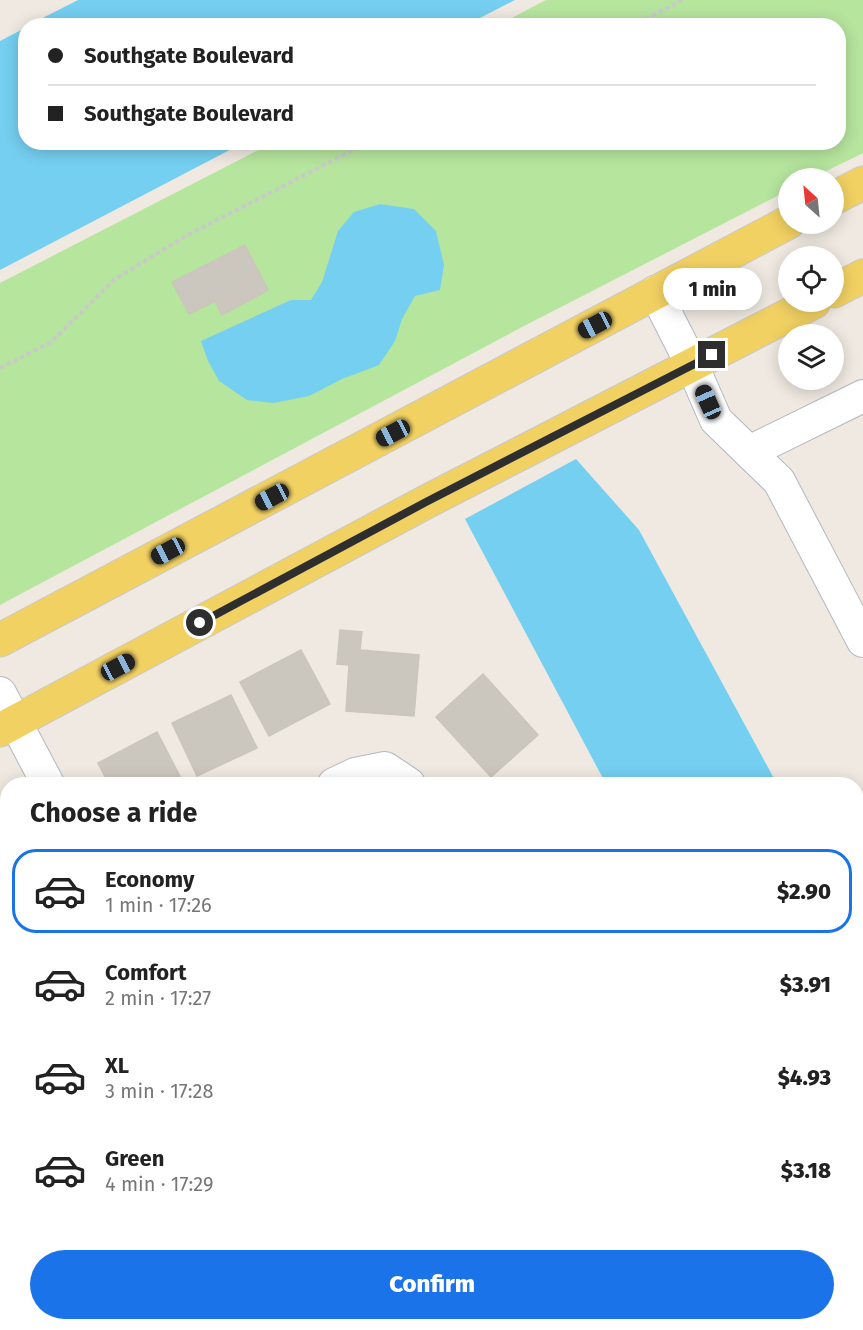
<!DOCTYPE html>
<html lang="en">
<head>
<meta charset="utf-8">
<style>
  :root { --surface:#fff; --page:#f2f2f2; --text:#222; --muted:#767676; --line:#e0e0e0; --accent:#1a73e8 }
  body { margin:0; font-family:"Fira Sans",sans-serif; background:var(--page); color:var(--text); height:100vh; display:flex; flex-direction:column; font-size:22px; white-space:nowrap }
  * { box-sizing:border-box; margin:0 }
  p { font-size:20px; color:var(--muted) }
  .icon { flex:none; width:33px; height:33px; fill:none; stroke:currentColor; stroke-width:2; stroke-linecap:round; stroke-linejoin:round }
  .map { position:relative; flex:1; overflow:hidden }
  .sheet { position:absolute; left:0px; top:777px; width:864px; height:554px; display:flex; flex-direction:column; background:var(--surface); border-radius:24px 24px 0 0; box-shadow:0 3px 15px #0003 }
  .sheet>* { flex:none }
  .top-card { position:absolute; left:18px; top:18px; width:828px; height:132px; border-radius:24px; box-shadow:0 3px 15px #0003; display:grid; align-content:center; height:132px; padding:0 30px; background:var(--surface) }
  .needle { width:39px; rotate:333deg }
  .buttons { position:absolute; left:778px; top:168px; display:grid; gap:12px }
  .buttons a { display:grid; place-items:center; width:66px; height:66px; border-radius:50%; background:var(--surface); box-shadow:0 3px 15px #0003; font-size:30px }
  .end { position:absolute; width:27px; height:27px; margin:-14px; border:8px solid #2e2e2e; background:#fff; box-shadow:0 0 0 3px #fff }
  .from { border-radius:50% }
  .bubble { position:absolute; height:42px; border-radius:21px; background:var(--surface); box-shadow:0 3px 15px #0003; font-size:20px; font-weight:800; line-height:42px; text-align:center }
  .car { position:absolute; width:18px; height:36px; margin:-18px -9px; border-radius:8px; box-shadow:0 0 4px 2px #0007; background:linear-gradient(#222 24%,#8ab4d8 0 40%,#222 0 76%,#8ab4d8 0 86%,#222 0) }
  .top-card b { display:flex; align-items:center; gap:21px; height:57px; font-size:22px }
  .top-card b+b { border-top:2px solid var(--line) }
  .top-card i { width:15px; height:15px; background:var(--text) }
  ul { padding:0; list-style:none }
  li { display:flex; align-items:center; gap:18px; height:84px; margin:0 12px 9px; padding:0 18px; border:3px solid transparent; border-radius:24px }
  li div { flex:1 }
  li b { display:block; font-size:22px }
  li em { font-style:normal; font-weight:800 }
  li.active { border-color:var(--accent) }
  li>.icon { width:54px; height:54px; stroke-width:1.5 }
  h2 { padding:0 30px; font-size:27px; line-height:72px }
  .cta { display:flex; gap:12px; margin-top:auto; padding:12px 30px }
  .cta a { flex:1; height:69px; border-radius:36px; background:var(--accent); color:#fff; font-size:24px; font-weight:800; line-height:69px; text-align:center }
  .map>svg:first-child { display:block }
  .green { fill:#b6e59e }
  .water { fill:#75cff0 }
  .building { fill:#cbc7bf; stroke:#cbc5ba; stroke-width:1.5 }
  .lines { fill:none; stroke-linecap:round; stroke-linejoin:round }
  .minor-casing { stroke:#b4b7c1; stroke-width:34 }
  .major-casing { stroke:#c9c9c9; stroke-width:35 }
  .path { stroke:#c9c9c9; stroke-width:4; stroke-dasharray:4.5 3; stroke-linecap:butt }
  .minor { stroke:#fff; stroke-width:32 }
  .major { stroke:#f2d163; stroke-width:33 }
  .route { stroke:#2e2e2e; stroke-width:8 }
</style>
</head>
<body>
<div class="map">
<svg width="863" height="1330" viewBox="0 0 863 1330">
  <rect width="100%" height="100%" fill="#efe9e1"/>
  <path class="green" d="M 546,0 L 863,0 L 863,153 L 812,178 L 789,178 L 789,190 L 522,327 L 0,605 L 0,283 L 272,143 L 838,142 L 838,26 L 498,25 Z"/>
  <g class="water">
    <path d="M 78,0 L 515,0 L 466,25 L 29,25 Z"/>
    <path d="M 25,28 L 26,142 L 243,143 L 0,270 L 0,41 Z"/>
    <path d="M 380,204 L 414,209 L 436,231 L 444,265 L 440,290 L 415,296 L 402,319 L 395,341 L 379,365 L 342,379 L 309,396 L 273,403 L 247,400 L 219,381 L 208,361 L 201,341 L 291,300 L 311,300 L 322,282 L 338,231 L 354,212 Z"/>
    <path d="M 576,459 L 639,530 L 777,784 L 606,784 L 465,519 Z"/>
    <path d="M 856,932 L 863,944 L 863,1265 L 856,1253 Z"/>
  </g>
  <g class="building">
    <path d="M 245,245 L 268,290 L 222,315 L 215,301 L 189,314 L 172,282 Z"/>
    <path d="M 340,630 L 362,632 L 360,650 L 419,655 L 414,716 L 346,711 L 349,665 L 337,664 Z"/>
    <path d="M 301,650 L 330,704 L 269,736 L 240,682 Z"/>
    <path d="M 483,674 L 538,735 L 491,777 L 436,717 Z"/>
    <path d="M 231,695 L 257,748 L 197,776 L 172,723 Z"/>
    <path d="M 157,732 L 184,784 L 109,784 L 98,763 Z"/>
    <path d="M 0,844 L 8,859 L 8,863 L 0,867 Z"/>
    <path d="M 8,1017 L 8,1097 L 0,1101 L 0,1021 Z"/>
    <path d="M 8,1171 L 8,1240 L 0,1244 L 0,1175 Z"/>
    <path d="M 191,1323 L 232,1323 L 219,1330 L 194,1330 Z"/>
    <path d="M 414,1323 L 477,1323 L 478,1325 L 467,1330 L 416,1330 L 418,1329 Z"/>
    <path d="M 562,1323 L 625,1323 L 628,1330 L 565,1330 Z"/>
    <path d="M 788,1323 L 840,1323 L 844,1330 L 775,1330 Z"/>
  </g>
  <g class="lines">
    <g class="minor-casing">
      <g id="minor">
        <path d="M 655,292 L 692,365 L 716,420 L 779,481 L 863,641"/>
        <path d="M 749,452 L 863,396"/>
        <path d="M 0,693 L 48,784"/>
        <path d="M 334,784 L 355,774 L 385,768 L 409,784"/>
        <path d="M 0,955 L 8,951"/>
        <path d="M 0,1320 L 8,1316"/>
        <path d="M 338,1323 L 342,1330"/>
        <path d="M 702,1323 L 706,1330"/>
      </g>
    </g>
    <g class="major-casing">
      <g id="major">
        <path d="M 834,198 L 863,183"/>
        <path d="M 834,291 L 863,276"/>
        <path d="M 0,640 L 789,222"/>
        <path d="M 0,730 L 426,502 L 814,302"/>
      </g>
    </g>
    <g class="path">
      <path d="M 632,26 L 682,0"/>
      <path d="M 0,368 L 51,342 L 115,279 L 186,236 L 369,142"/>
    </g>
    <use href="#minor" class="minor"/>
    <use href="#major" class="major"/>
  </g>
  <g class="lines">
    <path class="route" d="M 200,623 L 426,502 L 712,355"/>
  </g>
</svg>
<div class="buttons">
<a><svg class="needle" viewBox="-14 -14 28 28"><path d="M0-13l5 13h-10z" fill="#e53935"/><path d="M0 13l5-13h-10z" fill="#767676"/></svg></a>
<a><svg class="icon" aria-label="locate" viewBox="0 0 24 24"><circle cx="12" cy="12" r="6"/><path d="M12 2v4M12 18v4M2 12h4M18 12h4"/></svg></a>
<a><svg class="icon" aria-label="layers" viewBox="0 0 24 24"><path d="M12 4l9 5-9 5-9-5zM3 14l9 5 9-5"/></svg></a>
</div>
<i class="end from" style="left:200px;top:623px"></i>
<i class="end" style="left:712px;top:355px"></i>
<div class="bubble" style="left:663px;top:268px;width:99px">1 min</div>
<i class="car" style="left:595px;top:325px;rotate:242deg"></i>
<i class="car" style="left:708px;top:402px;rotate:336deg"></i>
<i class="car" style="left:393px;top:433px;rotate:242deg"></i>
<i class="car" style="left:272px;top:497px;rotate:242deg"></i>
<i class="car" style="left:168px;top:551px;rotate:242deg"></i>
<i class="car" style="left:118px;top:667px;rotate:62deg"></i>
<div class="top-card">
<b><i class="from"></i>Southgate Boulevard</b>
<b><i></i>Southgate Boulevard</b>
</div>
<section class="sheet">
<h2>Choose a ride</h2>
<ul>
<li class="active"><svg class="icon" aria-label="car" viewBox="0 0 24 24"><path d="M5 17H2v-5l4-1 3-4h7l3 4 3 1v5h-3M9 17h6M6 11h13"/><circle cx="7" cy="17" r="2"/><circle cx="17" cy="17" r="2"/></svg><div><b>Economy</b><p>1 min · 17:26</p></div><em>$2.90</em></li>
<li><svg class="icon" aria-label="car" viewBox="0 0 24 24"><path d="M5 17H2v-5l4-1 3-4h7l3 4 3 1v5h-3M9 17h6M6 11h13"/><circle cx="7" cy="17" r="2"/><circle cx="17" cy="17" r="2"/></svg><div><b>Comfort</b><p>2 min · 17:27</p></div><em>$3.91</em></li>
<li><svg class="icon" aria-label="car" viewBox="0 0 24 24"><path d="M5 17H2v-5l4-1 3-4h7l3 4 3 1v5h-3M9 17h6M6 11h13"/><circle cx="7" cy="17" r="2"/><circle cx="17" cy="17" r="2"/></svg><div><b>XL</b><p>3 min · 17:28</p></div><em>$4.93</em></li>
<li><svg class="icon" aria-label="car" viewBox="0 0 24 24"><path d="M5 17H2v-5l4-1 3-4h7l3 4 3 1v5h-3M9 17h6M6 11h13"/><circle cx="7" cy="17" r="2"/><circle cx="17" cy="17" r="2"/></svg><div><b>Green</b><p>4 min · 17:29</p></div><em>$3.18</em></li>
</ul>
<div class="cta"><a>Confirm</a></div>
</section>
</div>
</body>
</html>
